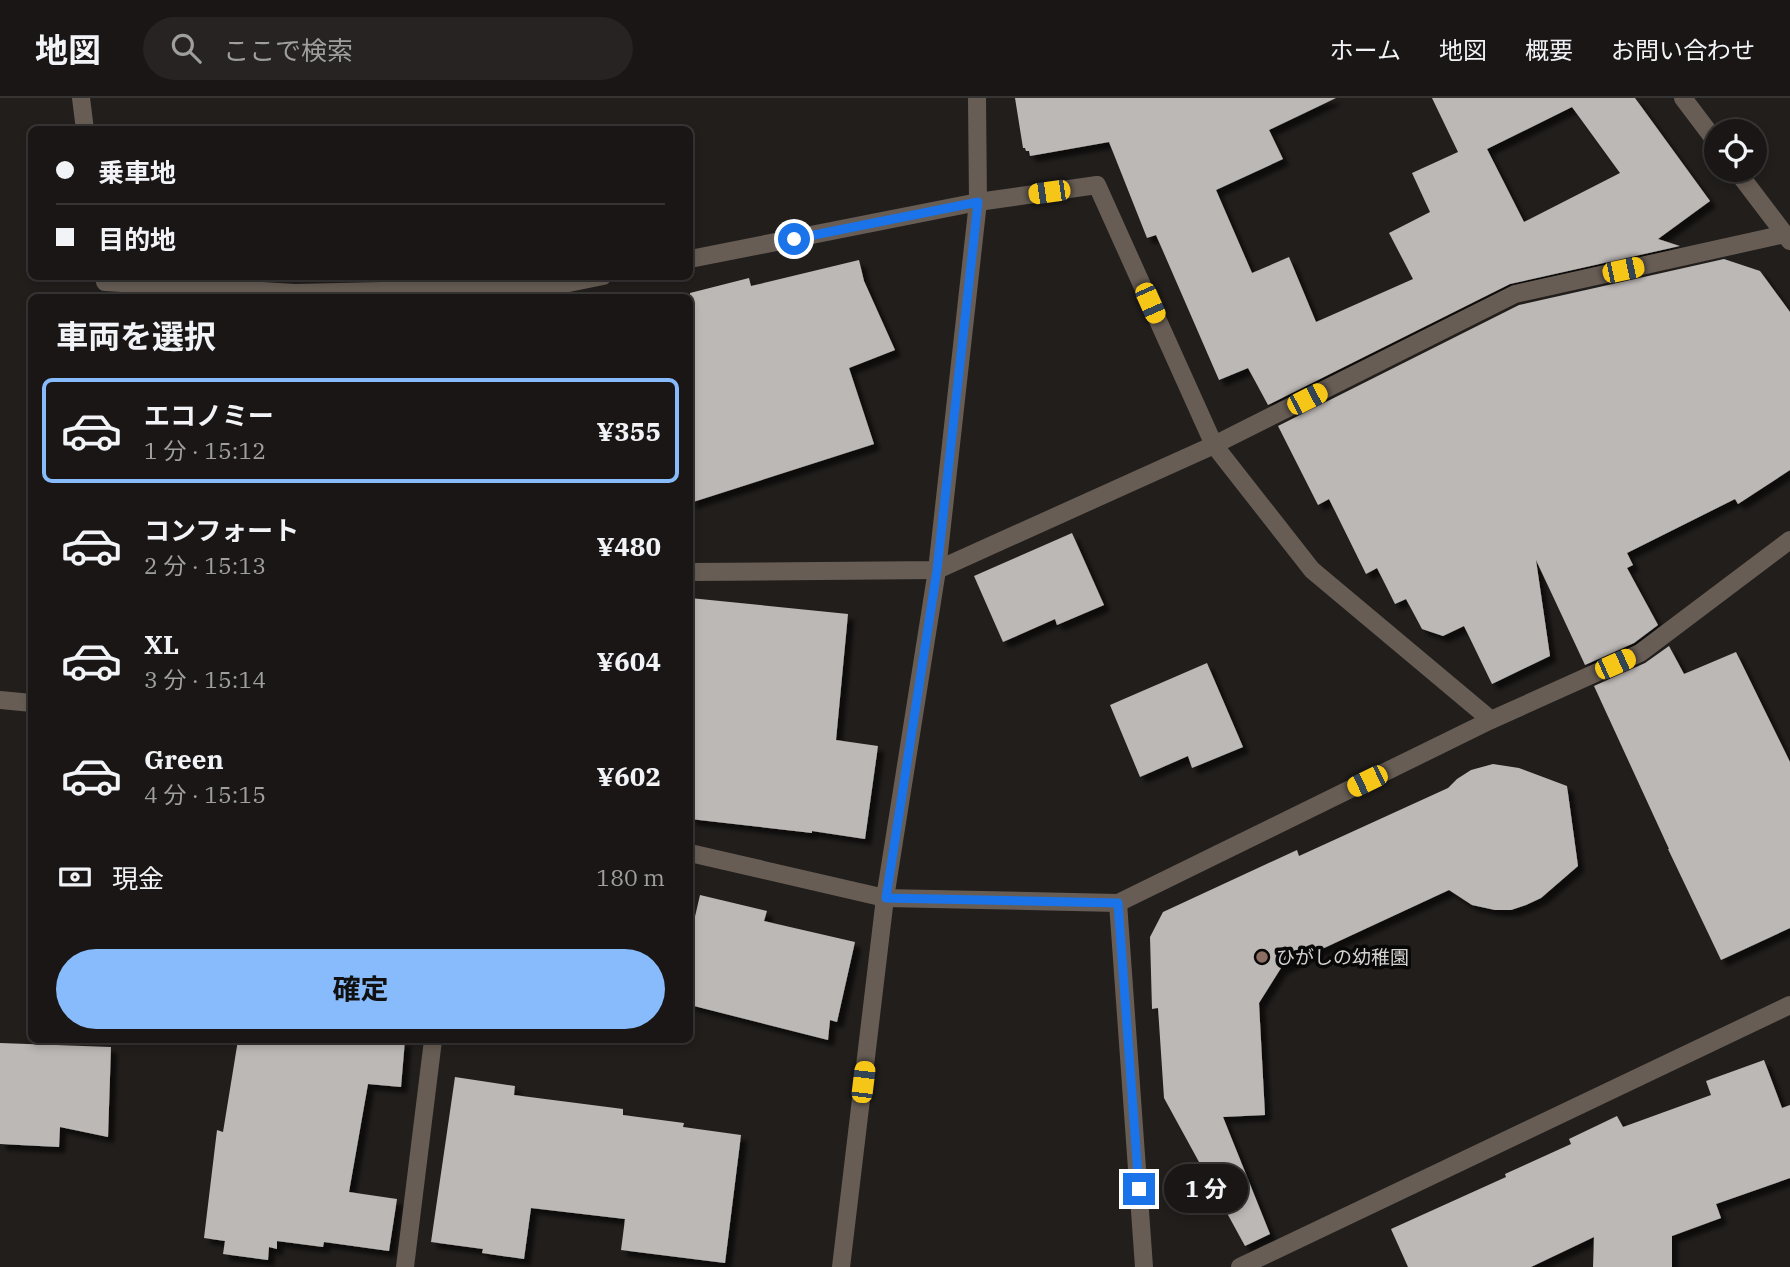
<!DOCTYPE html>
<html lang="ja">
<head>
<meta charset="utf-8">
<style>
  :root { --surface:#191615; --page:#262322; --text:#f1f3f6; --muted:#9f9fa0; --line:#373534; --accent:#87bbfc }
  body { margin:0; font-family:"IBM Plex Serif","Noto Sans JP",serif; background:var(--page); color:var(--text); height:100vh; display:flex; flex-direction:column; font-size:26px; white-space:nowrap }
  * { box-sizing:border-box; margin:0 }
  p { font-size:23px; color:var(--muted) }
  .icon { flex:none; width:38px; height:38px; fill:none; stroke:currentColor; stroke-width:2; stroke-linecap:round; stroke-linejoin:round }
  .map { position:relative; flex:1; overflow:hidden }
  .sheet { position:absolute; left:28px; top:196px; width:665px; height:749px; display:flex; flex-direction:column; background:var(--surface); border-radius:10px; box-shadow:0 4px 10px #0003,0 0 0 2px var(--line) }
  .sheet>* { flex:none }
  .top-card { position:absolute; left:28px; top:28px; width:665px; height:154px; border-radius:10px; box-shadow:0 4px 10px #0003,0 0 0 2px var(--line); display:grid; align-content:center; height:154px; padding:0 28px; background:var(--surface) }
  .buttons { position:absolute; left:1704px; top:21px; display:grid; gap:14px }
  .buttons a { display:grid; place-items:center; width:63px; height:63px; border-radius:50%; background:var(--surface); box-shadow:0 4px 10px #0003,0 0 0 2px var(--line); font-size:35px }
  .end { position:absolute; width:32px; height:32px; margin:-16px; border:9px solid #1a73e8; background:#fff; box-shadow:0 0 0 4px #fff }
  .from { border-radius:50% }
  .bubble { position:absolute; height:49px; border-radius:24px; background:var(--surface); box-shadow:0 4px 10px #0003,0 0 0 2px var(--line); font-size:23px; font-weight:700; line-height:49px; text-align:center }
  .car { position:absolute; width:21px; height:42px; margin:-21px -10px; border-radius:9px; box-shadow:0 0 5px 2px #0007; background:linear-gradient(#f5c518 24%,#345 0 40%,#f5c518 0 76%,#345 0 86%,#f5c518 0) }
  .top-card b { display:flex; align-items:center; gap:24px; height:66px; font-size:26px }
  .top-card b+b { border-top:2px solid var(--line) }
  .top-card i { width:18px; height:18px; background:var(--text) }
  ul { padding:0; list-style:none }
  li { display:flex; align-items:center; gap:21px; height:105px; margin:0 14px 10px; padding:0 14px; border:4px solid transparent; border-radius:10px }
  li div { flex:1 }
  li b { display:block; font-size:26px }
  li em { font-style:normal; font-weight:700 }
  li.current { border-color:var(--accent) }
  li>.icon { width:63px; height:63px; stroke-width:1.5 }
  h2 { padding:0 28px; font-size:32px; line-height:84px }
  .pay { display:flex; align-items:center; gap:18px; height:77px; padding:0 28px; font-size:26px }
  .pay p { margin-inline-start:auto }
  .action { display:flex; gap:14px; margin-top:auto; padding:14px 28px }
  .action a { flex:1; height:80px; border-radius:42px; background:var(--accent); color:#111; font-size:28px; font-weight:700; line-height:80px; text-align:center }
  header { display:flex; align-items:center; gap:42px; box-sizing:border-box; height:98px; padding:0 35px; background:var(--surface); border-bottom:2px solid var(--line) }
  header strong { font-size:33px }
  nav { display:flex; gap:38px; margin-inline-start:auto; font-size:24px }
  .search { width:490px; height:63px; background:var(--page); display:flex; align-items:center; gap:18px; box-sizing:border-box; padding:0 24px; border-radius:38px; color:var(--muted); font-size:26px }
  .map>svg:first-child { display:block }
  .building { fill:#bcb8b6; fill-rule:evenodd; filter:url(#shadow) }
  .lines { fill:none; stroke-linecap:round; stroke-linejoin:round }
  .street { stroke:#675d55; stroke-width:18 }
  .route { stroke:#1a73e8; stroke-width:9 }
  .education-dot { fill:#8d6e63; stroke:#090808; stroke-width:2.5 }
  .labels { text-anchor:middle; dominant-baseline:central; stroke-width:7; stroke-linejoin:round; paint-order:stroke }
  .poi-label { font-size:19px; fill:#d5d3d2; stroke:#090808; text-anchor:start }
</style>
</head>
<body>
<header>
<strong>地図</strong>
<div class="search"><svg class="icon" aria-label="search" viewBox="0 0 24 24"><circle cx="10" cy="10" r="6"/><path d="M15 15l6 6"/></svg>ここで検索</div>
<nav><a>ホーム</a><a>地図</a><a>概要</a><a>お問い合わせ</a></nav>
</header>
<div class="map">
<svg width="1790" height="1169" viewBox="0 0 1790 1169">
  <defs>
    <filter id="shadow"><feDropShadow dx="6" dy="6" stdDeviation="2" flood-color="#0009"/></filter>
  </defs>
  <rect width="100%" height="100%" fill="#211e1c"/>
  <g class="building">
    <path d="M 1015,0 L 1336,0 L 1269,32 L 1283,61 L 1216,92 L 1252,175 L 1289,159 L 1316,224 L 1413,181 L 1389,135 L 1430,114 L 1412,75 L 1458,54 L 1432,0 L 1635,0 L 1710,103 L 1658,141 L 1680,148 L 1510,186 L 1268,307 L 1248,270 L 1219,282 L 1156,137 L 1147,140 L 1109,44 L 1030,58 L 1029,53 L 1026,53 L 1025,50 L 1023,50 ZM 1572,9 L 1620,75 L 1524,124 L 1487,51 Z"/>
    <path d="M 1724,161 L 1760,173 L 1790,214 L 1790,372 L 1738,406 L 1735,401 L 1627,455 L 1633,467 L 1627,470 L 1658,527 L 1634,545 L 1585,567 L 1536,462 L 1550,558 L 1492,586 L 1464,528 L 1443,538 L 1422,531 L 1406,501 L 1395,506 L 1377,470 L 1366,476 L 1329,401 L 1318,407 L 1278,328 L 1519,207 Z"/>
    <path d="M 859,162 L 864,183 L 895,252 L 849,270 L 874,346 L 690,405 L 690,195 L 749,180 L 751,188 Z"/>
    <path d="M 1072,435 L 1104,507 L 1057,527 L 1055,521 L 1003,544 L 974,478 Z"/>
    <path d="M 690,500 L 848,516 L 836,642 L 878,648 L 865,741 L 812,733 L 812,735 L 690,721 Z"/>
    <path d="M 1669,548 L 1684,576 L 1736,554 L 1790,664 L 1790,830 L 1721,862 L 1668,751 L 1669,751 L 1594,588 L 1645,565 Z"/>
    <path d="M 1207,565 L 1243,649 L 1192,670 L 1188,658 L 1140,679 L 1110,607 Z"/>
    <path d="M 1493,666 L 1519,670 L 1567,688 L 1578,768 L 1541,800 L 1526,807 L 1511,812 L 1495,812 L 1472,807 L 1449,792 L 1281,870 L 1259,905 L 1265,1017 L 1223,1019 L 1270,1136 L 1245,1148 L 1164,1000 L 1158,910 L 1152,911 L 1150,839 L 1163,814 L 1297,752 L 1299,758 L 1448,690 L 1457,681 L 1471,672 Z"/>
    <path d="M 700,797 L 767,813 L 764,823 L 855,844 L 837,924 L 830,922 L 828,942 L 690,907 L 690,840 Z"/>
    <path d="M 238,942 L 405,942 L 401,989 L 368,986 L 349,1094 L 397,1101 L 389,1153 L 324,1144 L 323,1149 L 277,1143 L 277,1151 L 269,1149 L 268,1162 L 223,1156 L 225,1143 L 204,1140 L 217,1032 L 223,1034 Z"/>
    <path d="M 0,945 L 111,949 L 108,1039 L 60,1029 L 59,1049 L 0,1046 Z"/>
    <path d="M 1764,962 L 1782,1010 L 1790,1007 L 1790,1080 L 1716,1106 L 1721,1120 L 1672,1138 L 1672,1169 L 1593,1169 L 1594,1139 L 1531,1169 L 1408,1169 L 1391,1131 L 1506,1079 L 1505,1076 L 1571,1046 L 1569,1041 L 1617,1018 L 1623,1029 L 1711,997 L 1706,983 Z"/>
    <path d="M 455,979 L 515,988 L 514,997 L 623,1011 L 623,1017 L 684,1025 L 683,1029 L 741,1037 L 725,1165 L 621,1152 L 625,1121 L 531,1110 L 524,1161 L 482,1155 L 483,1151 L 431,1144 Z"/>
  </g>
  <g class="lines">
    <g class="street">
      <path d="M 81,0 L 85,32"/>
      <path d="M 1683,0 L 1717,45"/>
      <path d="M 1736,72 L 1790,143"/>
      <path d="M 690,161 L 978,104 L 1097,87 L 1214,347 L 1312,472 L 1491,622"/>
      <path d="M 104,178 L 105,184 L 295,195 L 549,189 L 603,178"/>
      <path d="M 690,474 L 937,472 L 1214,347 L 1515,196 L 1785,136"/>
      <path d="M 0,602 L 32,605"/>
      <path d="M 690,755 L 885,800 L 1118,805 L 1491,622 L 1640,555 L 1790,442"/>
      <path d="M 1118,805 L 1144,1169"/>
      <path d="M 405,1169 L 433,942"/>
      <path d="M 841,1169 L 885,800 L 937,472 L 978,104 L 977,0"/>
      <path d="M 1240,1169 L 1790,907"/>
    </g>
  </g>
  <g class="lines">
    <path class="route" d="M 794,141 L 978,104 L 937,472 L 886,800 L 1118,805 L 1139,1091"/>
  </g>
  <circle class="education-dot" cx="1262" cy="859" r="7"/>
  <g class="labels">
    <g class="poi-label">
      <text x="1276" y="859">ひがしの幼稚園</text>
    </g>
  </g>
</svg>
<div class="buttons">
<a><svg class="icon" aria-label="locate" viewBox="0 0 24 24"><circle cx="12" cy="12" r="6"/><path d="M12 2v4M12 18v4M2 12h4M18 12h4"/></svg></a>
</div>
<i class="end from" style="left:794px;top:141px"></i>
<i class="end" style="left:1139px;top:1091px"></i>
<div class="bubble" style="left:1164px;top:1066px;width:84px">1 分</div>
<i class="car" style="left:1049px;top:94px;rotate:262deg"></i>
<i class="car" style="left:1623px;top:172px;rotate:78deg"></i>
<i class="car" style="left:1150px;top:205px;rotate:156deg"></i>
<i class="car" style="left:1307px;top:301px;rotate:63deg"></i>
<i class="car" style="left:1615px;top:566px;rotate:66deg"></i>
<i class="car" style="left:1367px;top:683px;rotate:244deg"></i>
<i class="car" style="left:863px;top:984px;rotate:7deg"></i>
<div class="top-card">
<b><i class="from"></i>乗車地</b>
<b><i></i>目的地</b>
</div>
<section class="sheet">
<h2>車両を選択</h2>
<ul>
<li class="current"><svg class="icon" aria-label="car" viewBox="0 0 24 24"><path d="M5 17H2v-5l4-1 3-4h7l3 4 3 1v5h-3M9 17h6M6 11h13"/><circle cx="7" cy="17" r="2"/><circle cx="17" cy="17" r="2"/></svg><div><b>エコノミー</b><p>1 分 · 15:12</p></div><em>¥355</em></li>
<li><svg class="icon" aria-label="car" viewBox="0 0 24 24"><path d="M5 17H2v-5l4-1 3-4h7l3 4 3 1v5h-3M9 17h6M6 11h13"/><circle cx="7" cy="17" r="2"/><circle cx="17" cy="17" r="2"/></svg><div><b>コンフォート</b><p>2 分 · 15:13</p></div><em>¥480</em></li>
<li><svg class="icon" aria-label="car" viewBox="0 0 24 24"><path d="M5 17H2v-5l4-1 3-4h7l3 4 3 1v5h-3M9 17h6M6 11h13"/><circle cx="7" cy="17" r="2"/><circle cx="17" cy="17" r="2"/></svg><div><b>XL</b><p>3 分 · 15:14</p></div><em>¥604</em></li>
<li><svg class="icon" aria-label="car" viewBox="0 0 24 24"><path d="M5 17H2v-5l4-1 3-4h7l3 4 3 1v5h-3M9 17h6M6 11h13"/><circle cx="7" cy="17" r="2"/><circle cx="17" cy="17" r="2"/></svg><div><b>Green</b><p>4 分 · 15:15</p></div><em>¥602</em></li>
</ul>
<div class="pay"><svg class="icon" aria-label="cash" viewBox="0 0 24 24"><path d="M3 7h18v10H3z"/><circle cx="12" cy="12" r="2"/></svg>現金<p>180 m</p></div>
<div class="action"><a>確定</a></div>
</section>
</div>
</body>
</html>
